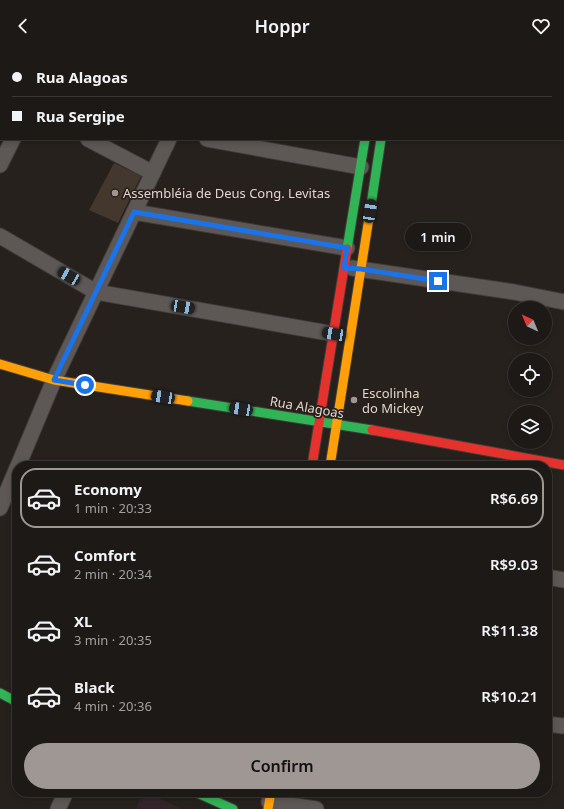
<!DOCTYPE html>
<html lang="en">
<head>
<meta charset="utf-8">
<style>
  :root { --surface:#1c1916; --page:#25221f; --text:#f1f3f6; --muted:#a0a0a1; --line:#3a3835; --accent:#9e9793 }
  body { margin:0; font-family:"Noto Sans",sans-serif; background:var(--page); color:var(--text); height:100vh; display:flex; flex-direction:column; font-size:15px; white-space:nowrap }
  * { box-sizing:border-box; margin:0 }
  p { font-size:13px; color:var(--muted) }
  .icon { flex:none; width:22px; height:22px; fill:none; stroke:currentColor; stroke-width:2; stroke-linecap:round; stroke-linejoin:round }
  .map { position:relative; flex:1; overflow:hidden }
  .details { position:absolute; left:12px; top:409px; width:540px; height:336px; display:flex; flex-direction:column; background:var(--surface); border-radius:16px; box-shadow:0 2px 6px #0003,0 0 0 1px var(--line) }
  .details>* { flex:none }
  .guide { position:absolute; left:0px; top:0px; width:564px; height:88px; box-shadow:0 2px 6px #0003,0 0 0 1px var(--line); display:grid; align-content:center; height:88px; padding:0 12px; background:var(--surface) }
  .needle { width:26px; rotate:316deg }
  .fabs { position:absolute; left:508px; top:249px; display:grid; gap:8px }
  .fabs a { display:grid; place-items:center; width:44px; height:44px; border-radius:50%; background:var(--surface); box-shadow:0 2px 6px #0003,0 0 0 1px var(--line); font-size:20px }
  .end { position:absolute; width:18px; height:18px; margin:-9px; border:5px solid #1a73e8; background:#fff; box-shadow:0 0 0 2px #fff }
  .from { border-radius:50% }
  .bubble { position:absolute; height:28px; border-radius:14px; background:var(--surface); box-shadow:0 2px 6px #0003,0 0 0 1px var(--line); font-size:13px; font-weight:600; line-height:28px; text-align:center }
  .car { position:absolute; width:12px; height:24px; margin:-12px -6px; border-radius:5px; box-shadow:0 0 3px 1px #0007; background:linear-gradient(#222 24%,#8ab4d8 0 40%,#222 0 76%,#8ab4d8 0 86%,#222 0) }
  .guide b { display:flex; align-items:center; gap:14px; height:38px; font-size:15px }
  .guide b+b { border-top:1px solid var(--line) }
  .guide i { width:10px; height:10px; background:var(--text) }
  ul { padding:7px 0 0; list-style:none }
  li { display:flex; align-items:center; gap:12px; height:60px; margin:0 8px 6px; padding:0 4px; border:2px solid transparent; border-radius:16px }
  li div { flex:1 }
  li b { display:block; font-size:15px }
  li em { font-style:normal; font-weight:600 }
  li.current { border-color:var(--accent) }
  li>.icon { width:36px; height:36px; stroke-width:1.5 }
  .button { display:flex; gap:8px; margin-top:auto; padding:8px 12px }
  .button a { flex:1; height:46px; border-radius:24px; background:var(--accent); color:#111; font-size:16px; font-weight:600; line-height:46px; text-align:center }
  header { display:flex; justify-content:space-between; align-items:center; height:52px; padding:0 12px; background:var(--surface); font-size:18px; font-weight:600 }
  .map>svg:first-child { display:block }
  .education { fill:#33242a }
  .building { fill:#44372e }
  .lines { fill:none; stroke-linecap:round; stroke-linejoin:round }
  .street-casing { stroke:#403c39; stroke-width:17 }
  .fast-casing { stroke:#403c39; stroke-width:11 }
  .slow-casing { stroke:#403c39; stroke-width:11 }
  .jam-casing { stroke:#403c39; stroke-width:11 }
  .street { stroke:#5d5855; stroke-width:15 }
  .fast { stroke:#30b455; stroke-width:9 }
  .slow { stroke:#ff9f0a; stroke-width:9 }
  .jam { stroke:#e5322d; stroke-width:9 }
  .route { stroke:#1a73e8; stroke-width:5 }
  .poi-dot { fill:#9e9793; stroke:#2a2019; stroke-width:1.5 }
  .labels { text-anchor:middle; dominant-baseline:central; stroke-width:3.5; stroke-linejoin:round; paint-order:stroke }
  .poi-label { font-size:13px; fill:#ded7d3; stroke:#2a2019; text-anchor:start }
  .street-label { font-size:13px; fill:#ded7d3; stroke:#2a2019 }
</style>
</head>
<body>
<header><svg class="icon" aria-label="back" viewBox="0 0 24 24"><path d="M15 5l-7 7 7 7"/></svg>Hoppr<svg class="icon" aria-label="heart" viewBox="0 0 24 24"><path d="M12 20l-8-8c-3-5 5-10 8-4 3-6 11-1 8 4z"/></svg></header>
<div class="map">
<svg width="564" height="757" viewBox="0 0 564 757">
  <rect width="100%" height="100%" fill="#26211d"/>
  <path class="education" d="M 143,740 L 146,740 L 182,757 L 136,757 Z"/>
  <path class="building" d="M 114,111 L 141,124 L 118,171 L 89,158 Z"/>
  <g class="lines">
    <g class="street-casing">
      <g id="street">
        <path d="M 57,1 L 57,0"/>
        <path d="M 210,1 L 211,0"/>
        <path d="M 495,1 L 495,0"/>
        <path d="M 0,41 L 1,42"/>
        <path d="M 563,64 L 564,65"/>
        <path d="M 88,87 L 153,121"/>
        <path d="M 207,87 L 361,115"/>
        <path d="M 0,113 L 13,87"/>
        <path d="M 134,160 L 347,196"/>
        <path d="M 0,184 L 96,240 L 334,282"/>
        <path d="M 352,216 L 514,240 L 564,250"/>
        <path d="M 18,414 L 54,328 L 169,87"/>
        <path d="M 0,456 L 17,416"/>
        <path d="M 547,525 L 564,528"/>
        <path d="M 547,672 L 564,674"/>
        <path d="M 269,750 L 316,757"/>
        <path d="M 58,757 L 66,740"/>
      </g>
    </g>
    <g class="fast-casing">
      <g id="fast">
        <path d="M 394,0 L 394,1"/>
        <path d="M 371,153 L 381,87"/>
        <path d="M 347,197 L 365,87"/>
        <path d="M 188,349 L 372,378"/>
        <path d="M 0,641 L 17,650"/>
        <path d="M 195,740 L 233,757"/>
      </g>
    </g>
    <g class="slow-casing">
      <g id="slow">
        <path d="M 0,312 L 54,328 L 188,349"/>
        <path d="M 330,414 L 371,153"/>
        <path d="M 268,757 L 271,740"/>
      </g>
    </g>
    <g class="jam-casing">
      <g id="jam">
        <path d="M 378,0 L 378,1"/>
        <path d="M 372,378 L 564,413"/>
        <path d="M 312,414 L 347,197"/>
      </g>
    </g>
    <use href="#street" class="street"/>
    <use href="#fast" class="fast"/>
    <use href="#slow" class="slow"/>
    <use href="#jam" class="jam"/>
  </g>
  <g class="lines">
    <path class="route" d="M 85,333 L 54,328 L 134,160 L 347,196 L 344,216 L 361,217 L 438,229"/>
  </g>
  <g class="poi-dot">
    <circle cx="115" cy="141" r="4"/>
    <circle cx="354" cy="348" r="4"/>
  </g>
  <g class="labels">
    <g class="poi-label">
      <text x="123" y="141">Assembléia de Deus Cong. Levitas</text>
      <text x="362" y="341">Escolinha<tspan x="362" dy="15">do Mickey</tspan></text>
    </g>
    <g class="street-label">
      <text transform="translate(307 355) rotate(10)">Rua Alagoas</text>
    </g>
  </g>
</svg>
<div class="fabs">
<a><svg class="needle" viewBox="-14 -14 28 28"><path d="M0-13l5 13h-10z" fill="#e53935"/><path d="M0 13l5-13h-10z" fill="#a0a0a1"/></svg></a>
<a><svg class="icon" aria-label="locate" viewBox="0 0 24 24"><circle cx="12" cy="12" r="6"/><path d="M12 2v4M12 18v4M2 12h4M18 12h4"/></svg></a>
<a><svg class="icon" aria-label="layers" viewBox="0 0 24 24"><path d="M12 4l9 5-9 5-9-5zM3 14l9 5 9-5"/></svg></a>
</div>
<i class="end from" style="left:85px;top:333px"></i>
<i class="end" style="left:438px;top:229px"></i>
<div class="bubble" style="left:405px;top:171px;width:66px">1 min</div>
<i class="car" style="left:370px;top:159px;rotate:9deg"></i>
<i class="car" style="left:69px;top:224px;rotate:300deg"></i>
<i class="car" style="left:183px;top:255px;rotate:100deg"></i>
<i class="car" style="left:334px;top:282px;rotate:280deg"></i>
<i class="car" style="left:163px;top:345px;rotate:279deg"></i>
<i class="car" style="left:241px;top:357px;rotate:279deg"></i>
<div class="guide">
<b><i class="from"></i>Rua Alagoas</b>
<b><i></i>Rua Sergipe</b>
</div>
<section class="details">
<ul>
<li class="current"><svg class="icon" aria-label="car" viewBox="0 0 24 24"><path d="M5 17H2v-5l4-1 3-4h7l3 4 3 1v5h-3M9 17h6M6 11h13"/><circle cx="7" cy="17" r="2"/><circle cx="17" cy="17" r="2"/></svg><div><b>Economy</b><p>1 min · 20:33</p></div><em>R$6.69</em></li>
<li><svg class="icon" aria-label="car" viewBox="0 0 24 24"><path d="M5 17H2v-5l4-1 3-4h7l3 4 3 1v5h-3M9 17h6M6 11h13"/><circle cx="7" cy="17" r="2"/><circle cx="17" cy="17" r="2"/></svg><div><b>Comfort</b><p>2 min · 20:34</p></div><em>R$9.03</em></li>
<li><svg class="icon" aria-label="car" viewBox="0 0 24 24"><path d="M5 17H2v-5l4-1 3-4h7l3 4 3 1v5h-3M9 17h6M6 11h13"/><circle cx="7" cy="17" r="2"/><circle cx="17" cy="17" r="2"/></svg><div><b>XL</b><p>3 min · 20:35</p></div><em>R$11.38</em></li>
<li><svg class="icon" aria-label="car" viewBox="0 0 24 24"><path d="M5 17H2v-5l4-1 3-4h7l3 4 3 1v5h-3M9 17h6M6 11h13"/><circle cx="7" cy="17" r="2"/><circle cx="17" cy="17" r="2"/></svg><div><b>Black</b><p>4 min · 20:36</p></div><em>R$10.21</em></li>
</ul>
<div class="button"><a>Confirm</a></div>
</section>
</div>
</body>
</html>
